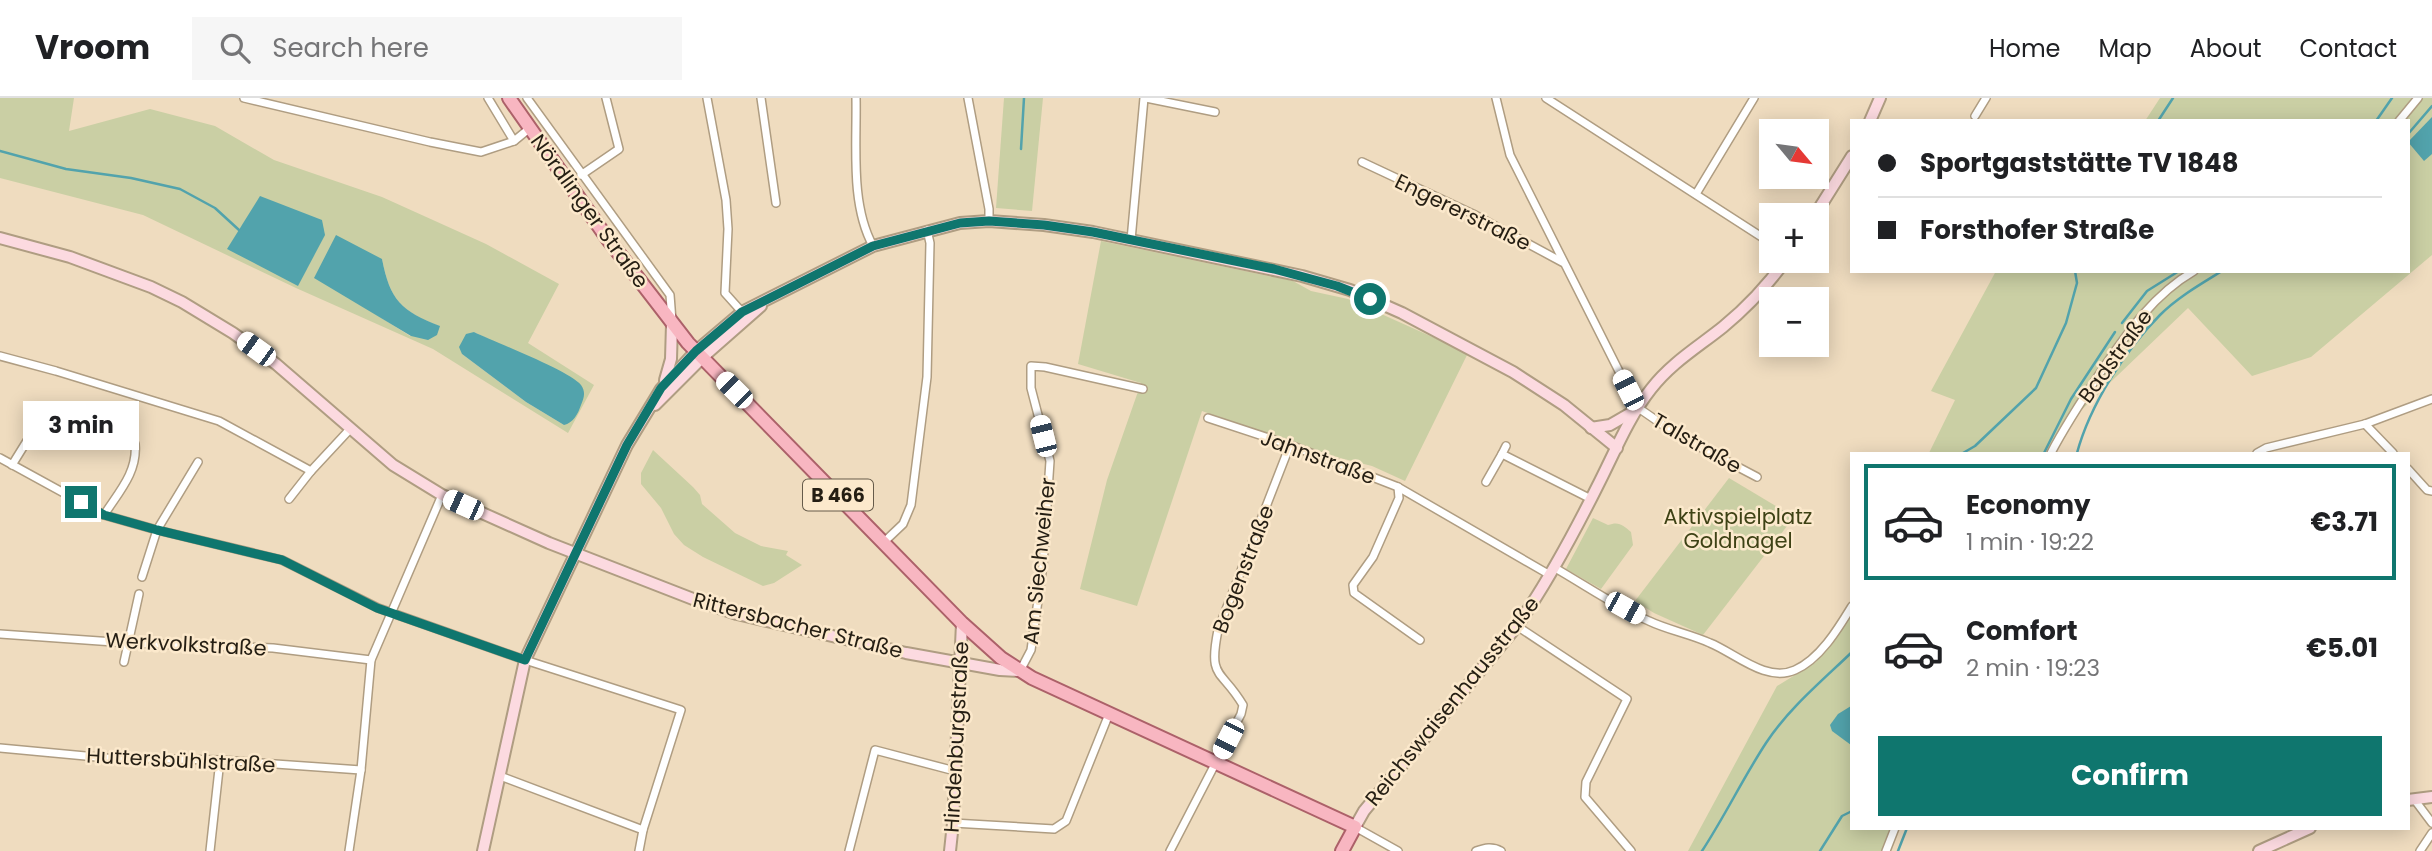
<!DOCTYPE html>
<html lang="en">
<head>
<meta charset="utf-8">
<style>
  :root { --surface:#fff; --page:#f6f6f6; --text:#202124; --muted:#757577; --line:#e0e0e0; --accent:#0f766e }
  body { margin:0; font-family:Poppins,sans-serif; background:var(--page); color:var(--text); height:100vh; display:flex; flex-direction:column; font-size:26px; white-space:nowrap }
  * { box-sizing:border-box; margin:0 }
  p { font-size:23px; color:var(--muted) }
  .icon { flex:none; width:38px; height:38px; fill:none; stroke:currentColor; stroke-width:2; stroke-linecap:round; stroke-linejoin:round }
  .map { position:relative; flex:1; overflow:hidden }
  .side { position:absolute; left:1850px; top:354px; width:560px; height:378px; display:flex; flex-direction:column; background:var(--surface); border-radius:0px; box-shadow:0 4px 18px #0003 }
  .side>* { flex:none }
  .hud { position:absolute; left:1850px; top:21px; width:560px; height:154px; border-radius:0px; box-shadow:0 4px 18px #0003; display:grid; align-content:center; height:154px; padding:0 28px; background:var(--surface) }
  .needle { width:46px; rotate:119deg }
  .tools { position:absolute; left:1759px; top:21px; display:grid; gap:14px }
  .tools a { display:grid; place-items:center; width:70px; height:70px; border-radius:0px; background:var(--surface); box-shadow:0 4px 18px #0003; font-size:35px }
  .end { position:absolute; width:32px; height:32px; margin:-16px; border:9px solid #0f766e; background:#fff; box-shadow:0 0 0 4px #fff }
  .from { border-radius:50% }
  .bubble { position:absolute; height:49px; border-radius:0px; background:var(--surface); box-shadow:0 4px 18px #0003; font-size:23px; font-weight:700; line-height:49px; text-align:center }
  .car { position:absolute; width:21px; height:42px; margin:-21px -10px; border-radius:9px; box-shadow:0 0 5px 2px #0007; background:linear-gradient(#fff 24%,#345 0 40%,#fff 0 76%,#345 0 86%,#fff 0) }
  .hud b { display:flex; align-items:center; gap:24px; height:66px; font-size:26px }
  .hud b+b { border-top:2px solid var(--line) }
  .hud i { width:18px; height:18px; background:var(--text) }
  ul { padding:12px 0 0; list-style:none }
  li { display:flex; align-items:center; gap:21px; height:116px; margin:0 14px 10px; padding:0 14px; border:4px solid transparent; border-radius:0px }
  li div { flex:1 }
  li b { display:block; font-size:26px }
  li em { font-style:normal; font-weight:700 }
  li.selected { border-color:var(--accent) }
  li>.icon { width:63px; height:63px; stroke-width:1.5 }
  .action { display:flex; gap:14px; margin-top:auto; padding:14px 28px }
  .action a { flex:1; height:80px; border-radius:0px; background:var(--accent); color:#fff; font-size:28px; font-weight:700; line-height:80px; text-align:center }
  header { display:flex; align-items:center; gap:42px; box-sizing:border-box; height:98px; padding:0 35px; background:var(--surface); border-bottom:2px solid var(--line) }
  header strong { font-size:33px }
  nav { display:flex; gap:38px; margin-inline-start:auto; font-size:24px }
  .search { width:490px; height:63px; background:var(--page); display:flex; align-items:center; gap:18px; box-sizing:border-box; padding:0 24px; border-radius:0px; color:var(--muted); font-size:26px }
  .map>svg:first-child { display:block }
  .green { fill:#cacfa4; fill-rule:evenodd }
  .water { fill:#52a3ac }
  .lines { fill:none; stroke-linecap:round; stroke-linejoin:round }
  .stream { stroke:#52a3ac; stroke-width:2.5 }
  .street-casing { stroke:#af9d82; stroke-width:10 }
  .secondary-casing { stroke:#af9d82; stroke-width:14 }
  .primary-casing { stroke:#ac6169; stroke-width:16 }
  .street { stroke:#fff; stroke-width:7 }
  .secondary { stroke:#fcdae0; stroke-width:10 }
  .primary { stroke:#f8b6c1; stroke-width:12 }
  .route { stroke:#0f766e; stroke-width:9 }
  .labels { text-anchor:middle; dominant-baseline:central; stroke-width:5; stroke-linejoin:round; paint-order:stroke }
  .shield { fill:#fce9cc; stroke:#665b4a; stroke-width:2 }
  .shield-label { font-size:19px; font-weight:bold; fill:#251e13 }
  .street-label { font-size:21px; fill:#251e13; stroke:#fce9cc }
  .park-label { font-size:21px; fill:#3e4215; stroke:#fce9cc }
</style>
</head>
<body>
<header>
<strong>Vroom</strong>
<div class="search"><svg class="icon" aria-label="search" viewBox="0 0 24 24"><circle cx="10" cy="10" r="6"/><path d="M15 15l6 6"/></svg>Search here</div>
<nav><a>Home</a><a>Map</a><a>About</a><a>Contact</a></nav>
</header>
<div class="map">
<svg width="2432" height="753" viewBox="0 0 2432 753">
  <rect width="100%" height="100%" fill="#efdcbf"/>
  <g class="green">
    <path d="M 0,0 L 74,0 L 69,33 L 150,11 L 215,28 L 274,62 L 382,99 L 486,146 L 559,186 L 528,245 L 594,287 L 568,335 L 433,251 L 296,190 L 143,117 L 0,80 ZM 382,161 C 390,202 401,213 439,228 L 410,238 L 369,212 ZM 474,234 L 496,245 L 564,327 L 526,304 L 462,256 Z"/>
    <path d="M 1004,0 L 1043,0 L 1032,113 L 996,110 Z"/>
    <path d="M 2160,0 L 2432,0 L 2432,157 L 2311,259 L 2252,278 L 2188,210 L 2071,322 L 2056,355 L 1929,355 L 1955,302 L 1931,293 L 1996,173 L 2408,173 L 2408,23 L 2145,23 Z"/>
    <path d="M 1101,143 L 1293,183 L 1311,193 L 1348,201 L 1468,255 L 1405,383 L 1372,368 L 1324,356 L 1202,313 L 1137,508 L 1080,491 L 1107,382 L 1141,285 L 1078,266 Z"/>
    <path d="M 653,352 L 693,389 L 700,397 L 702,406 L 735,435 L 761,448 L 788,453 L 786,457 L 802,467 L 774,485 L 763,488 L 703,459 L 684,447 L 674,436 L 661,410 L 641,386 L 641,375 Z"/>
    <path d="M 1729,380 L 1794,419 L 1703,537 L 1654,515 L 1635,503 Z"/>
    <path d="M 1593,420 L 1608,427 C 1619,423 1623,427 1631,434 L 1633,447 L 1601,491 L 1566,471 Z"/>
    <path d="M 1851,506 L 1852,730 L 1892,730 L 1882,753 L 1688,753 L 1777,588 L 1816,564 Z"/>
  </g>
  <g class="water">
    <path d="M 2432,19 L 2432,56 L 2424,63 L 2408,44 Z"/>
    <path d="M 260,98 L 322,122 L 325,137 L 298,188 L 227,151 Z"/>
    <path d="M 336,137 L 382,161 C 390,202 401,213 440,228 L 437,237 L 428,242 L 411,238 L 314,180 Z"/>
    <path d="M 474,234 C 495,244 570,273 581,287 C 586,294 584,300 581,307 C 578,316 573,325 564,327 L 526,304 L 462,256 L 459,249 L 466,236 Z"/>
    <path d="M 1851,608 L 1851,647 L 1832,633 L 1830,627 L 1838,616 Z"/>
  </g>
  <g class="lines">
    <g class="stream">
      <path d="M 2158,23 L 2173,0"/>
      <path d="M 2376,23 L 2392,0"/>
      <path d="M 2408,36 L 2432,8"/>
      <path d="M 1021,51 L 1024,0"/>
      <path d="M 0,53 L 66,71 L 131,80 L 180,91 L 215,110 L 239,132"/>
      <path d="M 2122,225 L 2147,193 L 2179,173"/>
      <path d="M 1963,355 L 1975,348 L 2036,290 L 2066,225 L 2077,185 L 2075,173"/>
      <path d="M 2044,355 L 2071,301 L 2115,234"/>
      <path d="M 2077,355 C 2090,307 2125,252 2160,217 C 2178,199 2201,186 2222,173"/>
      <path d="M 1702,753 C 1725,718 1743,680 1766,645 C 1788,611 1823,582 1852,554"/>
      <path d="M 1820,753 L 1842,718 L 1852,713"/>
      <path d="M 1898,753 L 1907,730"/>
    </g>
    <g class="street-casing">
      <g id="street">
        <path d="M 244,0 L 430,44 L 481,54 L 514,43 L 530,30"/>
        <path d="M 488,0 L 514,43"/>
        <path d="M 527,0 L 670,197 L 672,223"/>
        <path d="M 707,0 L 726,102 L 728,131 L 725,195 L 742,214"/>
        <path d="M 761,0 L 776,105"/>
        <path d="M 856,0 C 857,47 850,106 873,148"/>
        <path d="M 968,0 L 989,111 L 989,123"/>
        <path d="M 1146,0 L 1215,14"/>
        <path d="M 1496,0 L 1510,57 L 1637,309 L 1679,338 L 1757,379"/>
        <path d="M 1546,0 L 1771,145"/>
        <path d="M 1975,18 L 1986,0"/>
        <path d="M 2399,23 L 2418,0"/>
        <path d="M 1362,64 L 1473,116 L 1562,164"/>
        <path d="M 581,77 L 619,51 L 606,0"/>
        <path d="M 1696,96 L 1754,0"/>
        <path d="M 1131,142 L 1144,0"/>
        <path d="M 0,258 L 56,273 L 219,323 L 311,373 L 351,330"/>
        <path d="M 1208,320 L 1290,347 L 1398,389 L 1550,477"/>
        <path d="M 2365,326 L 2393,355"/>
        <path d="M 1506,348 L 1502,356 L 1591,401"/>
        <path d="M 2051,355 C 2066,326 2084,299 2102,272 C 2128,234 2153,197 2194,173"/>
        <path d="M 2257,355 L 2266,350 L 2365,326 L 2432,301"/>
        <path d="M 0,360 L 104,417 L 157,432 L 282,462 L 378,510 L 525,562 L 681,612 L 643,732 L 639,753"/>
        <path d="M 12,367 L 30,338 C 63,334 107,324 135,346 C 138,374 118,395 104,417"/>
        <path d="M 2408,371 L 2427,392 L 2432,393"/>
        <path d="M 1486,384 L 1502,356"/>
        <path d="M 1398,389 L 1399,400 L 1373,459 L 1353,487 L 1354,495 L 1420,542"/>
        <path d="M 289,401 L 311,373"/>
        <path d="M 884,444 L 903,426 L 911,407 L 927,279 L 930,145 L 927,132"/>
        <path d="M 1555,470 C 1585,487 1616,509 1649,523 C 1668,532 1690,536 1710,545 C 1735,555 1766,585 1795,572 C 1820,561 1838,531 1852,508"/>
        <path d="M 142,479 L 157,432 L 198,364"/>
        <path d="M 1517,528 L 1627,601 L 1586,684 L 1585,699 L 1631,753"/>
        <path d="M 0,536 L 128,545 L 273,550 L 371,562"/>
        <path d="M 124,564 L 139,496"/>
        <path d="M 1020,573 L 1031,552 L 1043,467 L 1050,363 L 1031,290 L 1031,268 L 1045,269 L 1143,291"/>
        <path d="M 0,650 L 107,660 L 220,662 L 361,672"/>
        <path d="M 500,678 L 643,732"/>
        <path d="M 2414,701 L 2432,725"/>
        <path d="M 953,725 L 1054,731 L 1066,723 L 1109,616"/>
        <path d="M 1355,729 L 1398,753"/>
        <path d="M 210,753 L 220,662"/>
        <path d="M 349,753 L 361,672 L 371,562 L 442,397"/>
        <path d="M 849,753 L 875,652 L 955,673"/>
        <path d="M 1170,753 L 1241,616 L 1243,607 C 1221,570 1208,582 1218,532 L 1290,347"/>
        <path d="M 1476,753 C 1485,750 1492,748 1501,753"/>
        <path d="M 1886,753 L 1895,730"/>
        <path d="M 2420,753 L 2432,735"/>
      </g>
    </g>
    <g class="secondary-casing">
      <g id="secondary">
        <path d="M 1870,23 L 1880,0"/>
        <path d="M 1815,117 L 1852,58"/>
        <path d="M 0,140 L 70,159 L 151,189 L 182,204 L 233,235 L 276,266 L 393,367 L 442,397 L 549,445 L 693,501 L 737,516 L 906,555 L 1000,572 L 1020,573"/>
        <path d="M 665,282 L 671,261 L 672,226"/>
        <path d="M 655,307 L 703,259 L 761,208"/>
        <path d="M 1591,330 L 1610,327 L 1636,312"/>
        <path d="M 2408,702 L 2432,699"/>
        <path d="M 1355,729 L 1364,713 L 1517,528 C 1548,484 1573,437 1597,389 C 1614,356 1628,320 1651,291 C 1671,265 1698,249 1723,229 C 1747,209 1767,188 1785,163"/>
        <path d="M 483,753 L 525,562 L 627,347 L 661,291 L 696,253 L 742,214 L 873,148 L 960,125 L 989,123 L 1044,127 L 1093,134 L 1302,178 L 1350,192 L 1402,215 L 1513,274 L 1564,307 L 1617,350"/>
        <path d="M 950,753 L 953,725 L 962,525"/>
        <path d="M 2259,753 L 2310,730"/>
      </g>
    </g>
    <g class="primary-casing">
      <path id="primary" d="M 509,0 L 607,140 L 688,245 L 962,525 L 1001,560 L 1032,580 L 1355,729 L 1342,753"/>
    </g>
    <use href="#street" class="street"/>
    <use href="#secondary" class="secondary"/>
    <use href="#primary" class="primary"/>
  </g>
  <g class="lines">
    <path class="route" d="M 81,404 L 104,417 L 157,432 L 282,462 L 377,510 L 525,562 L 627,347 L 661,290 L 696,253 L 742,214 L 873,148 L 960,125 L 989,123 L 1044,127 L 1093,134 L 1274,171 L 1337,188 L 1370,201"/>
  </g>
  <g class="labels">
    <rect class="shield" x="803" y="381.5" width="70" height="31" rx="5"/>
    <g class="shield-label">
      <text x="838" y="397">B 466</text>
    </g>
    <g class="street-label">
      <text transform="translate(590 113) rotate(54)">Nördlinger Straße</text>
      <text transform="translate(1463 114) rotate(26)">Engererstraße</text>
      <text transform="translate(2115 258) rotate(-54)">Badstraße</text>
      <text transform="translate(1697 345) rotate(30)">Talstraße</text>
      <text transform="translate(1318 359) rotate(20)">Jahnstraße</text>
      <text transform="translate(1039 463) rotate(-84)">Am Siechweiher</text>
      <text transform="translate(1243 471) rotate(-69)">Bogenstraße</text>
      <text transform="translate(798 527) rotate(14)">Rittersbacher Straße</text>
      <text transform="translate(186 546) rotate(3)">Werkvolkstraße</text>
      <text transform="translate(1452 603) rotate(-51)">Reichswaisenhausstraße</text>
      <text transform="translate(956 639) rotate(-87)">Hindenburgstraße</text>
      <text transform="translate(181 662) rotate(3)">Huttersbühlstraße</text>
    </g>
    <g class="park-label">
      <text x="1738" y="418">Aktivspielplatz<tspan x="1738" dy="24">Goldnagel</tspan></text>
    </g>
  </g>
</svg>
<div class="tools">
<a><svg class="needle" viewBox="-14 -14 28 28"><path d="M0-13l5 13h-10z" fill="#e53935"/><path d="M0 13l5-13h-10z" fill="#757577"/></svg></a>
<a>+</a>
<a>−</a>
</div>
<i class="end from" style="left:1370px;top:201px"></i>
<i class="end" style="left:81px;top:404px"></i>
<div class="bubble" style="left:23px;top:303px;width:116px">3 min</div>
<i class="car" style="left:256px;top:251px;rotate:306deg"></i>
<i class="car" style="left:734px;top:292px;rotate:315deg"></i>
<i class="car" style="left:1628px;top:292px;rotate:333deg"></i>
<i class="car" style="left:1043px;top:338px;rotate:346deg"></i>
<i class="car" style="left:463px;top:407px;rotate:294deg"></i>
<i class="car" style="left:1625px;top:510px;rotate:119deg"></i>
<i class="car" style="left:1228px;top:641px;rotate:207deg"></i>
<div class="hud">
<b><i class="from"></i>Sportgaststätte TV 1848</b>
<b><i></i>Forsthofer Straße</b>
</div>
<section class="side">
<ul>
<li class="selected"><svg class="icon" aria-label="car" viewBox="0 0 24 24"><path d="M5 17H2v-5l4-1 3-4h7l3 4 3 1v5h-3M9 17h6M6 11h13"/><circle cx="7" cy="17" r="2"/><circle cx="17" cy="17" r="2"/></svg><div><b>Economy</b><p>1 min · 19:22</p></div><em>€3.71</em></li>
<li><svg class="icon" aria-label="car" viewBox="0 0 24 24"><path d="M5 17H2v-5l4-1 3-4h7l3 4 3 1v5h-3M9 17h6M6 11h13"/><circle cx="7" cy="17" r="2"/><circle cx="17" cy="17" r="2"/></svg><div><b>Comfort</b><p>2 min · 19:23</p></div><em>€5.01</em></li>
</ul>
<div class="action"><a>Confirm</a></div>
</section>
</div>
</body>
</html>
